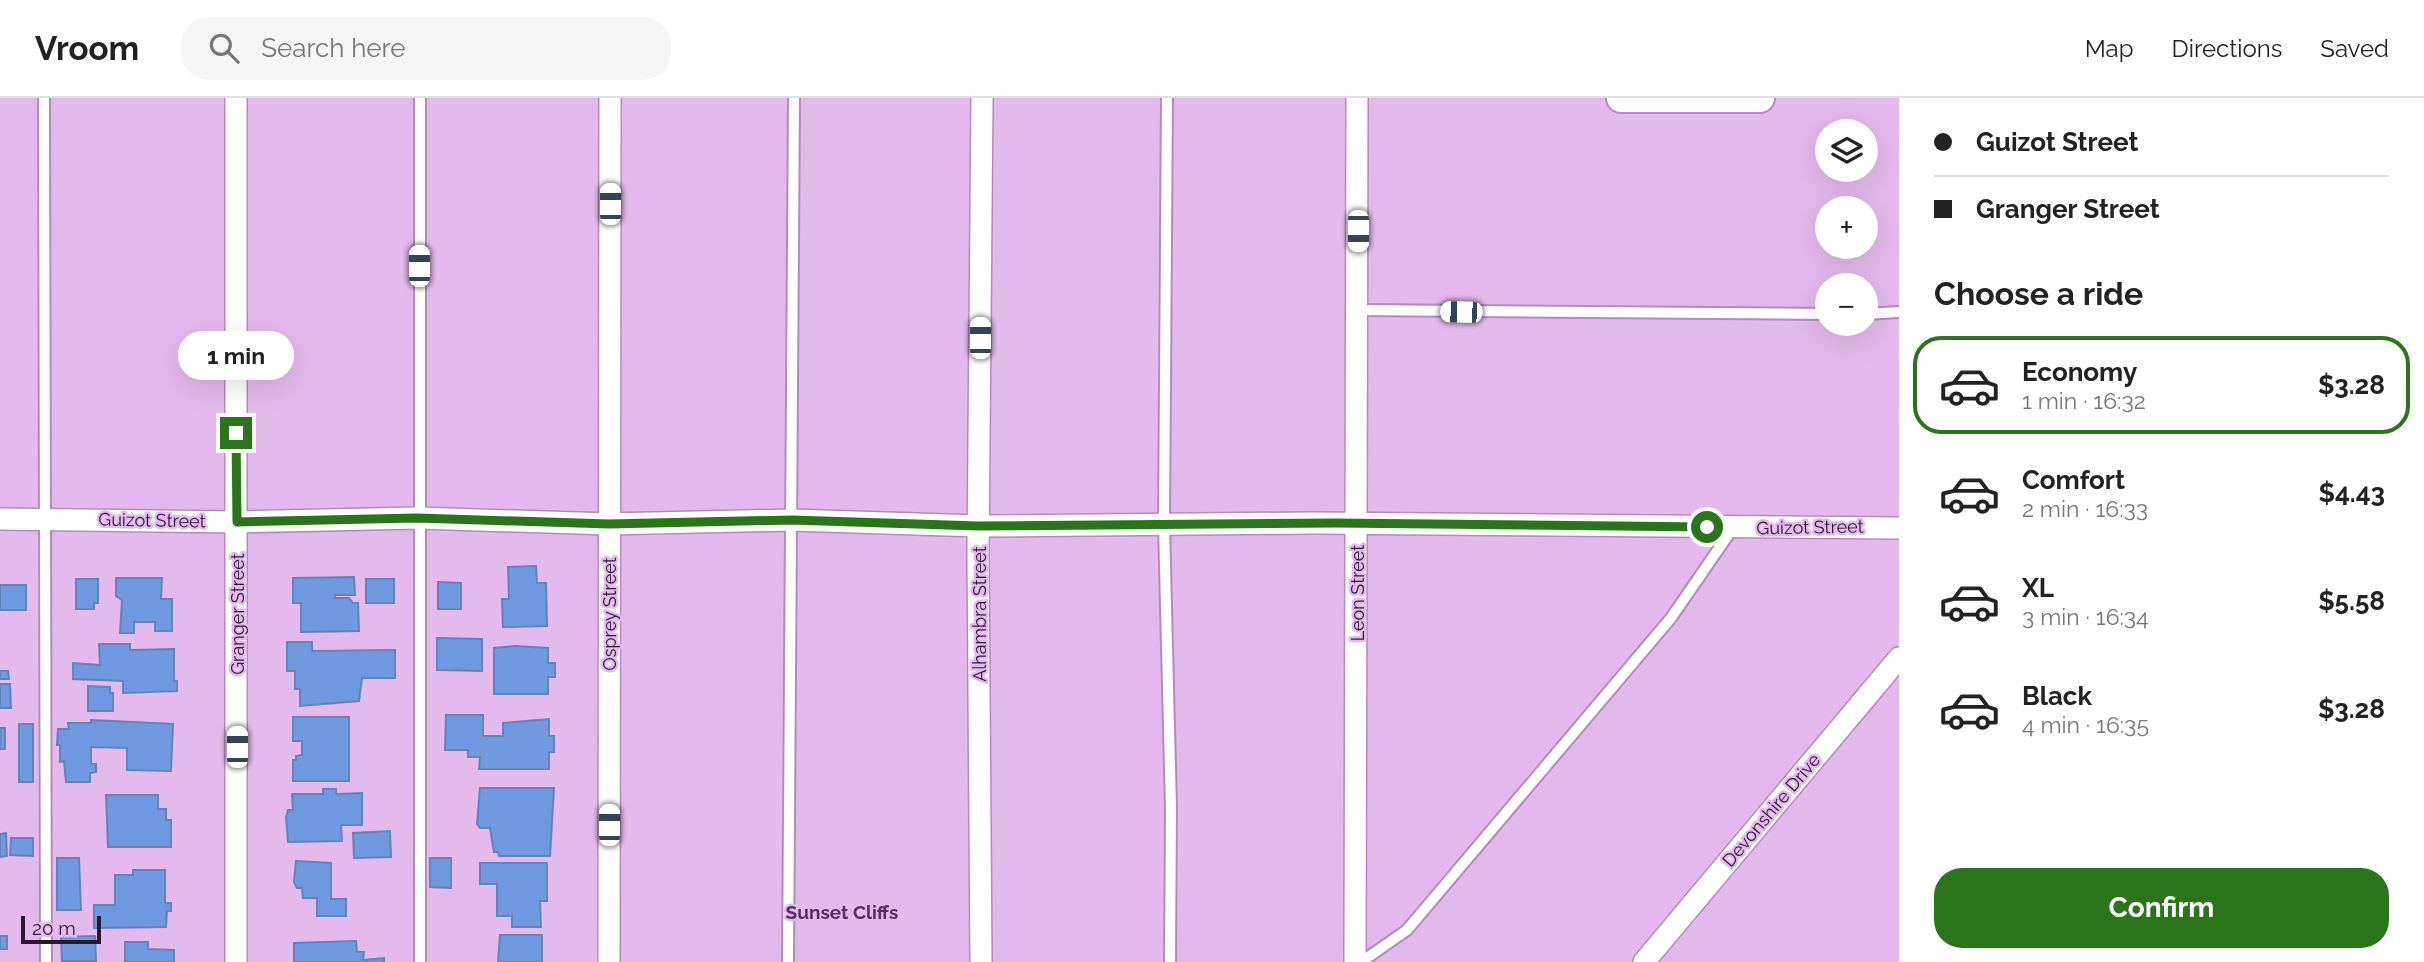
<!DOCTYPE html>
<html lang="en">
<head>
<meta charset="utf-8">
<style>
  :root { --surface:#fff; --page:#f6f6f6; --text:#222; --muted:#767676; --line:#e0e0e0; --accent:#2a7419 }
  body { margin:0; font-family:Raleway,sans-serif; background:var(--page); color:var(--text); height:100vh; display:flex; flex-direction:column; font-size:26px; white-space:nowrap }
  * { box-sizing:border-box; margin:0 }
  p { font-size:23px; color:var(--muted) }
  .icon { flex:none; width:38px; height:38px; fill:none; stroke:currentColor; stroke-width:2; stroke-linecap:round; stroke-linejoin:round }
  .map { position:relative; flex:1; overflow:hidden }
  .side { display:flex; flex-direction:column; background:var(--surface); width:525px }
  .side>* { flex:none }
  .top-card { display:grid; align-content:center; height:154px; padding:0 35px; background:var(--surface) }
  .fabs { position:absolute; left:1815px; top:21px; display:grid; gap:14px }
  .fabs a { display:grid; place-items:center; width:63px; height:63px; border-radius:50%; background:var(--surface); box-shadow:0 7px 28px #0002; font-size:35px }
  .scale { position:absolute; left:21px; bottom:18px; width:80px; box-sizing:border-box; padding-left:7px; border:4px solid #29192d; border-top:0; font-size:19px; line-height:24px; white-space:nowrap; color:#29192d; -webkit-text-stroke:5px #e4b9ed; paint-order:stroke }
  .end { position:absolute; width:32px; height:32px; margin:-16px; border:9px solid #2a7419; background:#fff; box-shadow:0 0 0 4px #fff }
  .from { border-radius:50% }
  .bubble { position:absolute; height:49px; border-radius:24px; background:var(--surface); box-shadow:0 7px 28px #0002; font-size:23px; font-weight:700; line-height:49px; text-align:center }
  .car { position:absolute; width:21px; height:42px; margin:-21px -10px; border-radius:9px; box-shadow:0 0 5px 2px #0007; background:linear-gradient(#fff 24%,#345 0 40%,#fff 0 76%,#345 0 86%,#fff 0) }
  .top-card b { display:flex; align-items:center; gap:24px; height:66px; font-size:26px }
  .top-card b+b { border-top:2px solid var(--line) }
  .top-card i { width:18px; height:18px; background:var(--text) }
  ul { padding:0; list-style:none }
  li { display:flex; align-items:center; gap:21px; height:98px; margin:0 14px 10px; padding:0 21px; border:4px solid transparent; border-radius:28px }
  li div { flex:1 }
  li b { display:block; font-size:26px }
  li em { font-style:normal; font-weight:700 }
  li.selected { border-color:var(--accent) }
  li>.icon { width:63px; height:63px; stroke-width:1.5 }
  h2 { padding:0 35px; font-size:32px; line-height:84px }
  .primary-button { display:flex; gap:14px; margin-top:auto; padding:14px 35px }
  .primary-button a { flex:1; height:80px; border-radius:28px; background:var(--accent); color:#fff; font-size:28px; font-weight:700; line-height:80px; text-align:center }
  header { display:flex; align-items:center; gap:42px; box-sizing:border-box; height:98px; padding:0 35px; background:var(--surface); border-bottom:2px solid var(--line) }
  header strong { font-size:33px }
  nav { display:flex; gap:38px; margin-inline-start:auto; font-size:24px }
  .search { width:490px; height:63px; background:var(--page); display:flex; align-items:center; gap:18px; box-sizing:border-box; padding:0 24px; border-radius:28px; color:var(--muted); font-size:26px }
  main { display:flex; flex:1; min-height:0 }
  .map>svg:first-child { display:block }
  .building { fill:#6f99e1; stroke:#6483b6; stroke-width:2 }
  .lines { fill:none; stroke-linecap:round; stroke-linejoin:round }
  .service-casing { stroke:#b58bbd; stroke-width:14 }
  .minor-casing { stroke:#b58bbd; stroke-width:24 }
  .tertiary-casing { stroke:#b58bbd; stroke-width:32 }
  .service { stroke:#fff; stroke-width:10 }
  .minor { stroke:#fff; stroke-width:21 }
  .tertiary { stroke:#fff; stroke-width:28 }
  .route { stroke:#2a7419; stroke-width:9 }
  .labels { text-anchor:middle; dominant-baseline:central; stroke-width:5; stroke-linejoin:round; paint-order:stroke }
  .street-label { font-size:18px; fill:#29192d; stroke:#e4b9ed }
  .neighbourhood-label { font-size:19px; font-weight:bold; fill:#532f5b; stroke:#e4b9ed }
</style>
</head>
<body>
<header>
<strong>Vroom</strong>
<div class="search"><svg class="icon" aria-label="search" viewBox="0 0 24 24"><circle cx="10" cy="10" r="6"/><path d="M15 15l6 6"/></svg>Search here</div>
<nav><a>Map</a><a>Directions</a><a>Saved</a></nav>
</header>
<main>
<div class="map">
<svg width="1899" height="864" viewBox="0 0 1899 864">
  <rect width="100%" height="100%" fill="#e4b9ed"/>
  <g class="building">
    <path d="M 536,468 L 537,485 L 546,485 L 547,528 L 503,529 L 502,501 L 509,501 L 508,469 Z"/>
    <path d="M 354,479 L 355,497 L 335,497 L 335,500 L 349,500 L 353,505 L 358,505 L 359,533 L 301,534 L 301,505 L 293,505 L 293,480 Z"/>
    <path d="M 116,480 L 162,480 L 161,501 L 172,501 L 172,533 L 155,533 L 155,524 L 134,524 L 134,535 L 120,535 L 122,502 L 116,498 Z"/>
    <path d="M 76,481 L 98,481 L 98,505 L 94,505 L 94,511 L 76,511 Z"/>
    <rect x="366" y="481" width="28" height="24"/>
    <path d="M 438,484 L 461,485 L 461,511 L 438,511 Z"/>
    <rect x="0" y="487" width="26" height="25"/>
    <path d="M 437,540 L 482,541 L 482,573 L 437,572 Z"/>
    <path d="M 287,544 L 312,544 L 312,553 L 395,552 L 395,580 L 362,580 L 359,603 L 300,608 L 300,591 L 295,591 L 295,573 L 287,573 Z"/>
    <path d="M 99,546 L 130,546 L 130,552 L 174,551 L 174,583 L 177,583 L 177,593 L 123,595 L 123,583 L 73,581 L 73,565 L 100,567 Z"/>
    <path d="M 515,548 L 548,550 L 548,565 L 555,565 L 555,579 L 548,579 L 548,596 L 494,596 L 494,550 Z"/>
    <path d="M 0,573 L 8,573 L 9,581 L 0,581 Z"/>
    <path d="M 0,586 L 10,586 L 11,610 L 0,610 Z"/>
    <path d="M 88,588 L 110,589 L 110,595 L 113,595 L 113,613 L 88,613 Z"/>
    <path d="M 446,617 L 483,617 L 483,638 L 503,638 L 503,625 L 549,621 L 549,638 L 554,638 L 554,654 L 549,654 L 549,671 L 479,671 L 480,659 L 468,659 L 468,652 L 445,652 Z"/>
    <path d="M 293,619 L 349,619 L 349,683 L 293,683 L 293,662 L 296,662 L 296,658 L 302,657 L 302,643 L 293,643 Z"/>
    <path d="M 91,622 L 173,626 L 171,673 L 127,672 L 127,650 L 91,649 L 91,666 L 96,666 L 96,674 L 90,675 L 90,684 L 66,684 L 64,663 L 60,664 L 60,647 L 57,647 L 58,631 L 69,631 L 68,625 L 91,625 Z"/>
    <rect x="19" y="626" width="14" height="58"/>
    <rect x="0" y="630" width="5" height="21"/>
    <path d="M 480,690 L 554,690 L 550,758 L 499,758 L 498,754 L 494,754 L 490,730 L 480,730 L 477,726 Z"/>
    <path d="M 323,691 L 336,691 L 336,696 L 362,695 L 362,727 L 341,727 L 342,743 L 288,744 L 286,719 L 288,712 L 293,712 L 292,696 L 323,696 Z"/>
    <path d="M 106,697 L 158,697 L 158,711 L 166,711 L 166,722 L 171,722 L 171,749 L 108,749 Z"/>
    <path d="M 390,733 L 391,759 L 354,760 L 353,735 Z"/>
    <path d="M 6,735 L 7,758 L 0,759 L 0,736 Z"/>
    <path d="M 11,740 L 33,740 L 33,758 L 10,757 Z"/>
    <path d="M 57,760 L 79,760 L 81,812 L 57,812 Z"/>
    <path d="M 430,760 L 451,760 L 451,790 L 430,789 Z"/>
    <path d="M 296,763 L 331,765 L 331,801 L 346,801 L 346,818 L 317,818 L 317,800 L 303,800 L 302,790 L 297,790 L 294,784 Z"/>
    <path d="M 480,765 L 547,765 L 547,803 L 540,803 L 541,829 L 512,829 L 512,818 L 497,818 L 497,786 L 480,786 Z"/>
    <path d="M 133,772 L 165,772 L 165,805 L 171,805 L 171,813 L 167,813 L 166,829 L 94,830 L 94,807 L 115,807 L 115,777 L 133,777 Z"/>
    <path d="M 500,837 L 542,837 L 542,864 L 498,864 Z"/>
    <rect x="0" y="838" width="7" height="13"/>
    <path d="M 95,838 L 96,863 L 62,863 L 61,839 Z"/>
    <path d="M 356,843 L 357,854 L 364,854 L 363,862 L 384,860 L 384,864 L 294,864 L 294,845 Z"/>
    <path d="M 125,844 L 148,844 L 148,851 L 174,852 L 174,864 L 125,864 Z"/>
  </g>
  <g class="lines">
    <g class="service-casing">
      <g id="service">
        <path d="M 44,0 L 46,864"/>
        <path d="M 1167,0 L 1164,427 L 1171,710 L 1170,864"/>
        <path d="M 1358,212 L 1827,216"/>
        <path d="M 1866,216 L 1899,214"/>
        <path d="M 420,864 L 420,0"/>
        <path d="M 788,864 L 794,0"/>
        <path d="M 1361,864 L 1407,832 L 1671,520 L 1733,430"/>
      </g>
    </g>
    <g class="minor-casing">
      <g id="minor">
        <path d="M 236,0 L 236,864"/>
        <path d="M 0,421 L 237,424 L 417,420 L 609,426 L 792,422 L 978,428 L 1313,425 L 1899,430"/>
        <path d="M 609,864 L 610,0"/>
        <path d="M 981,864 L 978,455 L 982,0"/>
        <path d="M 1355,864 L 1357,0"/>
        <path d="M 1644,864 L 1899,560"/>
      </g>
    </g>
    <g class="tertiary-casing">
      <path id="tertiary" d="M 1621,0 L 1760,0"/>
    </g>
    <use href="#service" class="service"/>
    <use href="#minor" class="minor"/>
    <use href="#tertiary" class="tertiary"/>
  </g>
  <g class="lines">
    <path class="route" d="M 236,335 L 237,424 L 417,420 L 609,426 L 792,422 L 978,428 L 1335,425 L 1707,429"/>
  </g>
  <g class="labels">
    <g class="street-label">
      <text transform="translate(152 422) rotate(1)">Guizot Street</text>
      <text transform="translate(1810 429) rotate(-1)">Guizot Street</text>
      <text transform="translate(1357 495) rotate(-90)">Leon Street</text>
      <text transform="translate(237 516) rotate(-90)">Granger Street</text>
      <text transform="translate(609 516) rotate(-90)">Osprey Street</text>
      <text transform="translate(979 516) rotate(-90)">Alhambra Street</text>
      <text transform="translate(1771 712) rotate(-50)">Devonshire Drive</text>
    </g>
    <g class="neighbourhood-label">
      <text x="842" y="814">Sunset Cliffs</text>
    </g>
  </g>
</svg>
<div class="fabs">
<a><svg class="icon" aria-label="layers" viewBox="0 0 24 24"><path d="M12 4l9 5-9 5-9-5zM3 14l9 5 9-5"/></svg></a>
<a>+</a>
<a>−</a>
</div>
<div class="scale">20 m</div>
<i class="end from" style="left:1707px;top:429px"></i>
<i class="end" style="left:236px;top:335px"></i>
<div class="bubble" style="left:178px;top:233px;width:116px">1 min</div>
<i class="car" style="left:610px;top:106px;rotate:0deg"></i>
<i class="car" style="left:1358px;top:133px;rotate:180deg"></i>
<i class="car" style="left:419px;top:168px;rotate:0deg"></i>
<i class="car" style="left:1461px;top:214px;rotate:271deg"></i>
<i class="car" style="left:980px;top:240px;rotate:0deg"></i>
<i class="car" style="left:237px;top:649px;rotate:0deg"></i>
<i class="car" style="left:609px;top:727px;rotate:0deg"></i>
</div>
<section class="side">
<div class="top-card">
<b><i class="from"></i>Guizot Street</b>
<b><i></i>Granger Street</b>
</div>
<h2>Choose a ride</h2>
<ul>
<li class="selected"><svg class="icon" aria-label="car" viewBox="0 0 24 24"><path d="M5 17H2v-5l4-1 3-4h7l3 4 3 1v5h-3M9 17h6M6 11h13"/><circle cx="7" cy="17" r="2"/><circle cx="17" cy="17" r="2"/></svg><div><b>Economy</b><p>1 min · 16:32</p></div><em>$3.28</em></li>
<li><svg class="icon" aria-label="car" viewBox="0 0 24 24"><path d="M5 17H2v-5l4-1 3-4h7l3 4 3 1v5h-3M9 17h6M6 11h13"/><circle cx="7" cy="17" r="2"/><circle cx="17" cy="17" r="2"/></svg><div><b>Comfort</b><p>2 min · 16:33</p></div><em>$4.43</em></li>
<li><svg class="icon" aria-label="car" viewBox="0 0 24 24"><path d="M5 17H2v-5l4-1 3-4h7l3 4 3 1v5h-3M9 17h6M6 11h13"/><circle cx="7" cy="17" r="2"/><circle cx="17" cy="17" r="2"/></svg><div><b>XL</b><p>3 min · 16:34</p></div><em>$5.58</em></li>
<li><svg class="icon" aria-label="car" viewBox="0 0 24 24"><path d="M5 17H2v-5l4-1 3-4h7l3 4 3 1v5h-3M9 17h6M6 11h13"/><circle cx="7" cy="17" r="2"/><circle cx="17" cy="17" r="2"/></svg><div><b>Black</b><p>4 min · 16:35</p></div><em>$3.28</em></li>
</ul>
<div class="primary-button"><a>Confirm</a></div>
</section>
</main>
</body>
</html>
